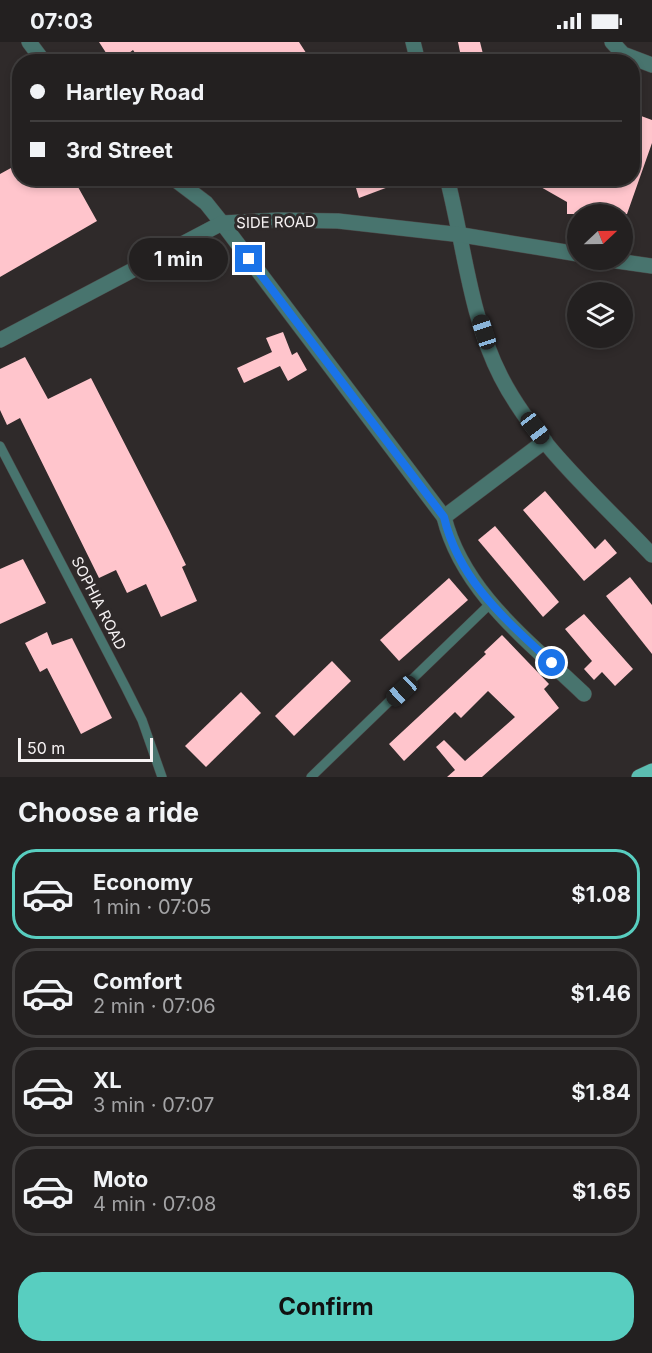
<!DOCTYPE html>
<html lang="en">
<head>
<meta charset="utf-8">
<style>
  :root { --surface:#232020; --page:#2b2829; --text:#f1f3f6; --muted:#a3a3a5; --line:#403e3e; --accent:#58cec0 }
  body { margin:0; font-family:Inter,sans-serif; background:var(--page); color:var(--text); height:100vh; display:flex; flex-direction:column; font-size:22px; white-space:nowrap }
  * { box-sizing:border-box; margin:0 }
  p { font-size:20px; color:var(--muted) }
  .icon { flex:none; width:33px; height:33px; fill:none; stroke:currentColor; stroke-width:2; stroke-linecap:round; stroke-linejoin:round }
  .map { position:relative; height:735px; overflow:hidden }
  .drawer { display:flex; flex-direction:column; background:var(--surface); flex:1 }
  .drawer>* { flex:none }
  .top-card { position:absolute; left:12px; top:12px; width:628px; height:132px; border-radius:24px; box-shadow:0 3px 9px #0003,0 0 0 2px var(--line); display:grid; align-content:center; height:132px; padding:0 18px; background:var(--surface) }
  .needle { width:39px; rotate:68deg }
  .fabs { position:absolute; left:567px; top:162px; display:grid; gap:12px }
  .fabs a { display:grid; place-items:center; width:66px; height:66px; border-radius:50%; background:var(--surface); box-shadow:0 3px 9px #0003,0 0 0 2px var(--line); font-size:30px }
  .scale { position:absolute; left:18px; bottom:15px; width:135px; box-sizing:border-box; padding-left:6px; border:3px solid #f6f2f3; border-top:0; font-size:16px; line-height:21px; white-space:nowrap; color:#f6f2f3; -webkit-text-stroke:4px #2f2a2a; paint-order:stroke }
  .end { position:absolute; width:27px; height:27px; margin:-14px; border:8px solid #1a73e8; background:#fff; box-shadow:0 0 0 3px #fff }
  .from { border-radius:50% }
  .bubble { position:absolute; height:42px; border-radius:21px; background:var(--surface); box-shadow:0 3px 9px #0003,0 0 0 2px var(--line); font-size:20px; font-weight:700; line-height:42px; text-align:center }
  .car { position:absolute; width:18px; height:36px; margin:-18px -9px; border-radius:8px; box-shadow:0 0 4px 2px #0007; background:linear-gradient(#222 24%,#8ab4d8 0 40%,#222 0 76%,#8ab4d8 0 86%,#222 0) }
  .top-card b { display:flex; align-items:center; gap:21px; height:57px; font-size:22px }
  .top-card b+b { border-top:2px solid var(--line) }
  .top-card i { width:15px; height:15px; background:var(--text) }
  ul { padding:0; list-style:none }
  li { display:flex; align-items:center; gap:18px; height:90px; margin:0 12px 9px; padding:0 6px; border:3px solid var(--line); border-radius:24px }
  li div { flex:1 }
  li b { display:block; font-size:22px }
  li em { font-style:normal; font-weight:700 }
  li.current { border-color:var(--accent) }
  li>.icon { width:54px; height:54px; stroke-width:1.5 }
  h2 { padding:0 18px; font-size:27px; line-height:72px }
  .button { display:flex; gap:12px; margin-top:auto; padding:12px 18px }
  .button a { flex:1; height:69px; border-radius:24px; background:var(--accent); color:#111; font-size:24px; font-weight:700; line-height:69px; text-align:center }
  .status { display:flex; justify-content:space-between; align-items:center; height:42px; padding:0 30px; background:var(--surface); direction:ltr }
  .status svg { height:16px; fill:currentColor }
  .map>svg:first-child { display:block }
  .building { fill:#ffc5cc }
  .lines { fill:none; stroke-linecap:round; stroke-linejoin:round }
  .service-casing { stroke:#4b4646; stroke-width:10 }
  .minor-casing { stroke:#4b4646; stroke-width:16 }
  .tertiary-casing { stroke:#4b4646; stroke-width:16 }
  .primary-casing { stroke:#4b4646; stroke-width:16 }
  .service { stroke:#48746e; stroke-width:9 }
  .minor { stroke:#48746e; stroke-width:15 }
  .tertiary { stroke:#48746e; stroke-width:15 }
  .primary { stroke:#5bbdb1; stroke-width:15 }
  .route { stroke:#1a73e8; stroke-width:8 }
  .labels { text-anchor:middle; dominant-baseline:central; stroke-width:6; stroke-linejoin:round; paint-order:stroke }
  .street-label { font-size:15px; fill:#f6f2f3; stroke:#2f2a2a }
</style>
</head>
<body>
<div class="status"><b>07:03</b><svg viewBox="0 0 49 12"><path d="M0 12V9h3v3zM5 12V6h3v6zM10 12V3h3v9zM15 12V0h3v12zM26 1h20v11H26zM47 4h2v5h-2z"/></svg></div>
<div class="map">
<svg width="652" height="735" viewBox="0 0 652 735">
  <rect width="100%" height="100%" fill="#2f2a2a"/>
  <g class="building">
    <path d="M 99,0 L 299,0 L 312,20 L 141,20 L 133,8 L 117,20 L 112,20 Z"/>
    <path d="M 458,0 L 480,0 L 485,20 L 462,20 Z"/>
    <path d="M 633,71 L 652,78 L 652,101 L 627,172 L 567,172 L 567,160 L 525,136 L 633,136 Z"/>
    <path d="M 20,121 L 20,136 L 73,136 L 97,179 L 0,235 L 0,132 Z"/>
    <path d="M 353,136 L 407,136 L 407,138 L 359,156 Z"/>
    <path d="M 283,290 L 292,313 L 297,310 L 307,328 L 288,339 L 280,324 L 244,341 L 237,326 L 272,310 L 266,296 Z"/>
    <path d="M 25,315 L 48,357 L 91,336 L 169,488 L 186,523 L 182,525 L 197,559 L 161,575 L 146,542 L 127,551 L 116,528 L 99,536 L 20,376 L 7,383 L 0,368 L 0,327 Z"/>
    <path d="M 545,449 L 595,507 L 605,497 L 617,511 L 584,539 L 523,468 Z"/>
    <path d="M 495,484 L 559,560 L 543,575 L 478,498 Z"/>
    <path d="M 23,517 L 46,561 L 0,582 L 0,527 Z"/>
    <path d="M 630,535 L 652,563 L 652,612 L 606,554 Z"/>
    <path d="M 449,536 L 468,558 L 399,619 L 380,598 Z"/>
    <path d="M 584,572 L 633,627 L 615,644 L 602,630 L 594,638 L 584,627 L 592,619 L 565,587 Z"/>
    <path d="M 47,590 L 52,603 L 72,596 L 112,676 L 81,692 L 47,626 L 40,630 L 25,601 Z"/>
    <path d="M 502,593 L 549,642 L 544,647 L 559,666 L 482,735 L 447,735 L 455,728 L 436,705 L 444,698 L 465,719 L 515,675 L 488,649 L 461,676 L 455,670 L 404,719 L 389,702 L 486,612 L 484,610 Z"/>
    <path d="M 332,619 L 351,639 L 294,694 L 275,674 Z"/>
    <path d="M 241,650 L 261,671 L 206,725 L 185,704 Z"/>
  </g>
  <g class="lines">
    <g class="service-casing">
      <g id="service">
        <path d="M 0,404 L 125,644 L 142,678 L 162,735"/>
        <path d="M 311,735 L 491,561"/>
      </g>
    </g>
    <g class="minor-casing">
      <g id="minor">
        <path d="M 29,0 L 44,20"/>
        <path d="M 413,0 L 418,20"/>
        <path d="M 612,0 L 623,12 L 652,23"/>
        <path d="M 173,136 L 206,161 L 222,181 L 444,475"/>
        <path d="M 447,136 C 464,202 470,275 501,335 C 536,403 600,458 652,513"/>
        <path d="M 545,399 L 444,475 C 463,551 530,600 584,652"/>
      </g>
    </g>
    <g class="tertiary-casing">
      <g id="tertiary">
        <path d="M 610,218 L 652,224"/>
        <path d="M 0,298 L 222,181 L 278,178 L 338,179 L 462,193 L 578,212"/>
      </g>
    </g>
    <g class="primary-casing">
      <path id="primary" d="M 639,735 L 652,729"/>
    </g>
    <use href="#service" class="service"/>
    <use href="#minor" class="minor"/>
    <use href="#tertiary" class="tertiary"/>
    <use href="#primary" class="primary"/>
  </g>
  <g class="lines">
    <path class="route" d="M 249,217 L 444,475 C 459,539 506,578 552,621"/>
  </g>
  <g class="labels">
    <g class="street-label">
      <text transform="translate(276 180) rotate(-1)">SIDE ROAD</text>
      <text transform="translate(99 561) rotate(63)">SOPHIA ROAD</text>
    </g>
  </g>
</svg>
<div class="fabs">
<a><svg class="needle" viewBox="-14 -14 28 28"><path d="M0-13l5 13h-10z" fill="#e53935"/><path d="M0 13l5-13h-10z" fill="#a3a3a5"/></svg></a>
<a><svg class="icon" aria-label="layers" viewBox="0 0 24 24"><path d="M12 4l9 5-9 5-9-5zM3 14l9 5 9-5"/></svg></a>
</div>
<div class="scale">50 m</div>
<i class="end from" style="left:552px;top:621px"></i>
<i class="end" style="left:249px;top:217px"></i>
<div class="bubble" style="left:129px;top:196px;width:99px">1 min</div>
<i class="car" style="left:484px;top:290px;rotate:342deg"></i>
<i class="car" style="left:535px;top:386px;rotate:143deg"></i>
<i class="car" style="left:402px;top:649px;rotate:227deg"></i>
<div class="top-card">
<b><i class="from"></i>Hartley Road</b>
<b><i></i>3rd Street</b>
</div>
</div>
<section class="drawer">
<h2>Choose a ride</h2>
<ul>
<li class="current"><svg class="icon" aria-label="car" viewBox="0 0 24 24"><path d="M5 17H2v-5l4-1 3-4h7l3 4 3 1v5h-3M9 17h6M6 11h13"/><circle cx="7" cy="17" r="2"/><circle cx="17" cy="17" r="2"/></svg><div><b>Economy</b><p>1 min · 07:05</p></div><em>$1.08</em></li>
<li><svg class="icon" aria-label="car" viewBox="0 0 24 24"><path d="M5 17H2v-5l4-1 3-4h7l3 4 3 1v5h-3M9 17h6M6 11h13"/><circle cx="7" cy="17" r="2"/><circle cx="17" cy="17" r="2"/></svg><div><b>Comfort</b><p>2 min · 07:06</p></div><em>$1.46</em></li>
<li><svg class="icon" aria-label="car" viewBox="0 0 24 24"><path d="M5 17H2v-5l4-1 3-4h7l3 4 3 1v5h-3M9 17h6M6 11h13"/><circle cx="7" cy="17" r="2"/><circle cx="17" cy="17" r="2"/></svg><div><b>XL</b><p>3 min · 07:07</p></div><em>$1.84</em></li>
<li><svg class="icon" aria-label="car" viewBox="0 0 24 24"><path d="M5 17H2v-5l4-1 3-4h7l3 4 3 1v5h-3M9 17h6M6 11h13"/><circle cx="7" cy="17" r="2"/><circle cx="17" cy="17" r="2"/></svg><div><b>Moto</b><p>4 min · 07:08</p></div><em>$1.65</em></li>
</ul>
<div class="button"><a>Confirm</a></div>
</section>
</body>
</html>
